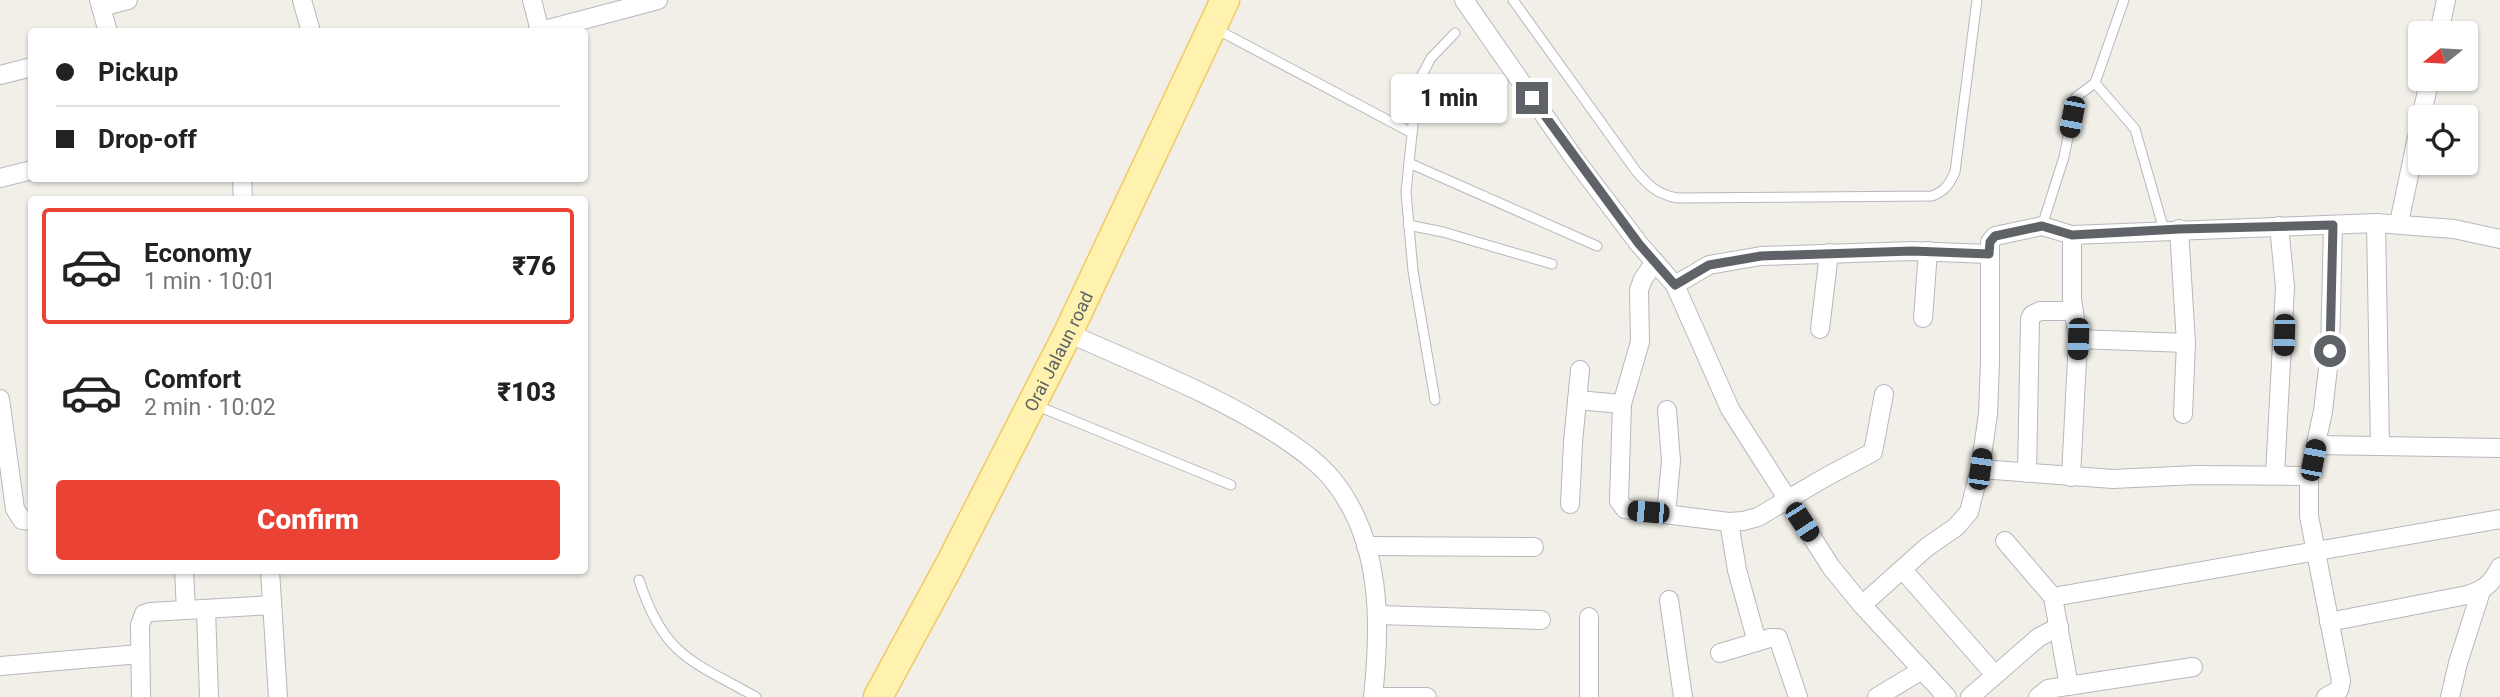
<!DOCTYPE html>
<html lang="en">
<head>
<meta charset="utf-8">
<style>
  :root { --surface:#fff; --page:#f2f2f2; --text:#222; --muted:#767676; --line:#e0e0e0; --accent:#ea4335 }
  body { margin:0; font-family:Roboto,sans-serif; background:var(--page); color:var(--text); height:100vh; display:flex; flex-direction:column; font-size:26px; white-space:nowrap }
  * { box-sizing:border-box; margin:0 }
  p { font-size:23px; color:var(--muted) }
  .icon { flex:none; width:38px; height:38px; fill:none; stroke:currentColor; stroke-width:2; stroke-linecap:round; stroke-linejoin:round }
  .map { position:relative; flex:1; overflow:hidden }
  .sheet { position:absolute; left:28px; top:196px; width:560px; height:378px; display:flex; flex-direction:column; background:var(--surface); border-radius:7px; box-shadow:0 2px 5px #0004 }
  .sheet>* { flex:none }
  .banner { position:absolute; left:28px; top:28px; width:560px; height:154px; border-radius:7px; box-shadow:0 2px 5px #0004; display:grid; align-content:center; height:154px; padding:0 28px; background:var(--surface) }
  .needle { width:46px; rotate:252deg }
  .buttons { position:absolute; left:2408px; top:21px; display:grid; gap:14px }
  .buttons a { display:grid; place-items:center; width:70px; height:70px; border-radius:7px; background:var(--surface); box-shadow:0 2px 5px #0004; font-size:35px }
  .end { position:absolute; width:32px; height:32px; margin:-16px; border:9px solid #5f6368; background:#fff; box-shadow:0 0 0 4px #fff }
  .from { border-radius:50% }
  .bubble { position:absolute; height:49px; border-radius:7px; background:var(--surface); box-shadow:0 2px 5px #0004; font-size:23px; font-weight:800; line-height:49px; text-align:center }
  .car { position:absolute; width:21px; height:42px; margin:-21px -10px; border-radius:9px; box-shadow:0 0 5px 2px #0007; background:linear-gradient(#222 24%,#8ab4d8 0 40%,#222 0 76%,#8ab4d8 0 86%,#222 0) }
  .banner b { display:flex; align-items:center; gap:24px; height:66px; font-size:26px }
  .banner b+b { border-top:2px solid var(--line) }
  .banner i { width:18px; height:18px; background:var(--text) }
  ul { padding:12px 0 0; list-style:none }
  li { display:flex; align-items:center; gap:21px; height:116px; margin:0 14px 10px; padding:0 14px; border:4px solid transparent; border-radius:7px }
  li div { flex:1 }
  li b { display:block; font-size:26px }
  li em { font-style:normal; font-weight:800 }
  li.selected { border-color:var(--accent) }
  li>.icon { width:63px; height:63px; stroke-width:1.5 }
  .button { display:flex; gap:14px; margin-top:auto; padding:14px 28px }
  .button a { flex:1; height:80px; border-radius:7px; background:var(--accent); color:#fff; font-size:28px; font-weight:800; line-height:80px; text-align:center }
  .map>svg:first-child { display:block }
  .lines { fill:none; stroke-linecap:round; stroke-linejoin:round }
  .service-casing { stroke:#b5b8bc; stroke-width:11 }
  .minor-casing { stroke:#b5b8bc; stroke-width:20 }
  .primary-casing { stroke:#f2c960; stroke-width:31 }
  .service { stroke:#fff; stroke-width:9 }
  .minor { stroke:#fff; stroke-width:18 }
  .primary { stroke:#fff2af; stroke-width:28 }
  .route { stroke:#5f6368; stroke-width:9 }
  .labels { text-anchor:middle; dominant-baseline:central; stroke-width:7; stroke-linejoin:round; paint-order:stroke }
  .street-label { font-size:18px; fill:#5f6368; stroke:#fff }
</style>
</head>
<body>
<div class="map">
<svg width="2500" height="697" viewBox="0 0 2500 697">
  <rect width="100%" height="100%" fill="#f1efe8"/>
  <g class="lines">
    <g class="service-casing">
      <g id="service">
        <path d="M 1513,0 L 1636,171 C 1649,186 1657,194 1677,198 L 1932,196 C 1945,191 1949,185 1955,172 L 1977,0"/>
        <path d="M 2124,0 L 2095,83 L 2135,129 L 2164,230"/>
        <path d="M 1216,29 L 1412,133"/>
        <path d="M 1409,163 L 1597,246"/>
        <path d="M 1408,225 L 1443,232 L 1552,264"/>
        <path d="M 2042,226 L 2064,157 L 2076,97 L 2095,83"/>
        <path d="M 1435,400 L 1413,271 L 1406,192 L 1416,95 L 1422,75 L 1431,58 L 1455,33"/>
        <path d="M 1035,405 L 1231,485"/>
        <path d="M 639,580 C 664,656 690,660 756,697"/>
      </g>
    </g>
    <g class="minor-casing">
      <g id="minor">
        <path d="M 99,0 L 108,32"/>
        <path d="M 302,0 L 311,32"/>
        <path d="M 532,0 L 540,31"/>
        <path d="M 1464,0 L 1574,158 L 1639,244 L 1675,285 L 1730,409 L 1831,567 L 1862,605 L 1947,697"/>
        <path d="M 101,7 L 128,0"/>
        <path d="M 537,32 L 658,0"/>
        <path d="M 2439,33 L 2446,0"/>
        <path d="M 0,75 L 32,67"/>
        <path d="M 2421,117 L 2430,79"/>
        <path d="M 0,178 L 32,170"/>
        <path d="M 242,178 L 243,200"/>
        <path d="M 2376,223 L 2380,446"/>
        <path d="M 2399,223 L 2420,123"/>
        <path d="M 2179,229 L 2186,343 L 2183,414"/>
        <path d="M 1655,262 L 1643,279 L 1639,290 L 1640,342 L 1622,404 L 1619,501 L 1625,509 L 1729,522 L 1743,521 L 1758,517 L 1824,478 L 1873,452 L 1884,394"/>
        <path d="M 1675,285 L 1709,265 L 1761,256 L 1912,251 L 1989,254"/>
        <path d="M 1923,318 L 1928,251"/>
        <path d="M 1820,329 L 1829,253"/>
        <path d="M 1068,333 C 1141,366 1216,394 1283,438 C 1300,450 1318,462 1332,479 C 1382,540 1381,623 1373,697"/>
        <path d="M 2078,339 L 2186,343"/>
        <path d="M 0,399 L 15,509 L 22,520 L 32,521"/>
        <path d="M 1577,400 L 1622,404"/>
        <path d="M 2316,445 L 2500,448"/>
        <path d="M 1980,469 L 2113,479 L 2196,475 L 2309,476"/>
        <path d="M 2027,473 L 2030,319 L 2032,315 L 2040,311 L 2073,311"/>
        <path d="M 2275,475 L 2285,287 L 2279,226"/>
        <path d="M 2071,477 L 2078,339 L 2072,299 L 2072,235"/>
        <path d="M 1570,504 L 1573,442 L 1580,370"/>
        <path d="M 1666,514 L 1671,461 L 1667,410"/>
        <path d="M 1729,522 L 1737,570 L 1757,642"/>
        <path d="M 2005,541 L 2053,597 L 2069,686"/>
        <path d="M 1366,546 L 1534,547"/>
        <path d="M 184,570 L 186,610"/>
        <path d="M 270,570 L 278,697"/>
        <path d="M 1903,570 L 1995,675"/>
        <path d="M 2053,597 L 2500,519"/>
        <path d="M 1669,600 L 1683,697"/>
        <path d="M 1862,605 L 1927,547 L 1956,527 L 1969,512 L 1980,469 L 1988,414 L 1990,362 L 1990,242 L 1995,236 L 2042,226 L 2072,235 L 2376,223 L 2454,229 L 2500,239"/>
        <path d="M 206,609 L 209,697"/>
        <path d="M 1378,615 L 1541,620"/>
        <path d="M 2329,622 L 2467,595 C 2485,590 2492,583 2500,567"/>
        <path d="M 1720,653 L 1770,638 L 1778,638 L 1798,697"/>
        <path d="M 0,666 L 140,654"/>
        <path d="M 141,697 L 140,625 L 144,614 L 150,612 L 272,605"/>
        <path d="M 1373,697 L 1427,697"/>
        <path d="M 1589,697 L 1589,617"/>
        <path d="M 1877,697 L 1922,670"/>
        <path d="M 1970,697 L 2039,637 L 2059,627"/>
        <path d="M 2038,697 L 2048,689 L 2193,667"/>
        <path d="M 2326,697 L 2339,690 L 2341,681 L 2309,516 L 2309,476 L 2323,411 L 2330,351 L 2333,225"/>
        <path d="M 2450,697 L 2458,663 L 2481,591"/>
      </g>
    </g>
    <g class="primary-casing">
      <g id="primary">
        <path id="s1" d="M 878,697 L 949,566 L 1068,333 L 1225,0"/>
      </g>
    </g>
    <use href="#service" class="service"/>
    <use href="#minor" class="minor"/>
    <use href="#primary" class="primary"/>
  </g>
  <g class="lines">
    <path class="route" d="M 1532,98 L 1639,244 L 1675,285 L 1709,265 L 1761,256 L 1912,251 L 1989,254 L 1990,242 L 1995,236 L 2042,226 L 2072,235 L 2179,229 L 2333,225 L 2330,351"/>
  </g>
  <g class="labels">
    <g class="street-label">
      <text stroke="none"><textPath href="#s1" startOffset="390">Orai Jalaun road</textPath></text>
    </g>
  </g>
</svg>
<div class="buttons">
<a><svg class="needle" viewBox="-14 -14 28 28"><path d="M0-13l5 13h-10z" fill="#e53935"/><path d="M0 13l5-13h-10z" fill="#767676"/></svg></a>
<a><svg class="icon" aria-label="locate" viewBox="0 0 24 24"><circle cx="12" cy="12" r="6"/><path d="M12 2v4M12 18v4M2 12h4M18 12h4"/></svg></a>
</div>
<i class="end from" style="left:2330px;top:351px"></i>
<i class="end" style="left:1532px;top:98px"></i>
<div class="bubble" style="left:1391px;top:74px;width:116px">1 min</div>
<i class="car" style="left:2072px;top:117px;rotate:191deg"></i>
<i class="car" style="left:2284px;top:335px;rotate:182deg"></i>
<i class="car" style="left:2078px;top:339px;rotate:182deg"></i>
<i class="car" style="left:2313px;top:460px;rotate:11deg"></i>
<i class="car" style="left:1980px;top:469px;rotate:8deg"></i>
<i class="car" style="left:1648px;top:512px;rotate:275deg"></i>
<i class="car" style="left:1802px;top:522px;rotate:147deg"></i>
<div class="banner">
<b><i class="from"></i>Pickup</b>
<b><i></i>Drop-off</b>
</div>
<section class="sheet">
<ul>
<li class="selected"><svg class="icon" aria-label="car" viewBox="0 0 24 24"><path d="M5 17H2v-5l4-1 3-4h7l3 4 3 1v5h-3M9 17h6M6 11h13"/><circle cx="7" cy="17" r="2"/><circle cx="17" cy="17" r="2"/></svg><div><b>Economy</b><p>1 min · 10:01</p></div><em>₹76</em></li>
<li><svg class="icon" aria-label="car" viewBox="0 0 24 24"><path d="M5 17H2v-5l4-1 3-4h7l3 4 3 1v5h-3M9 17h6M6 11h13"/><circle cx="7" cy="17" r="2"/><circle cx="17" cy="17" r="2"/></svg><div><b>Comfort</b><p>2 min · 10:02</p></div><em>₹103</em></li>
</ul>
<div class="button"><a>Confirm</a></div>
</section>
</div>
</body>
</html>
